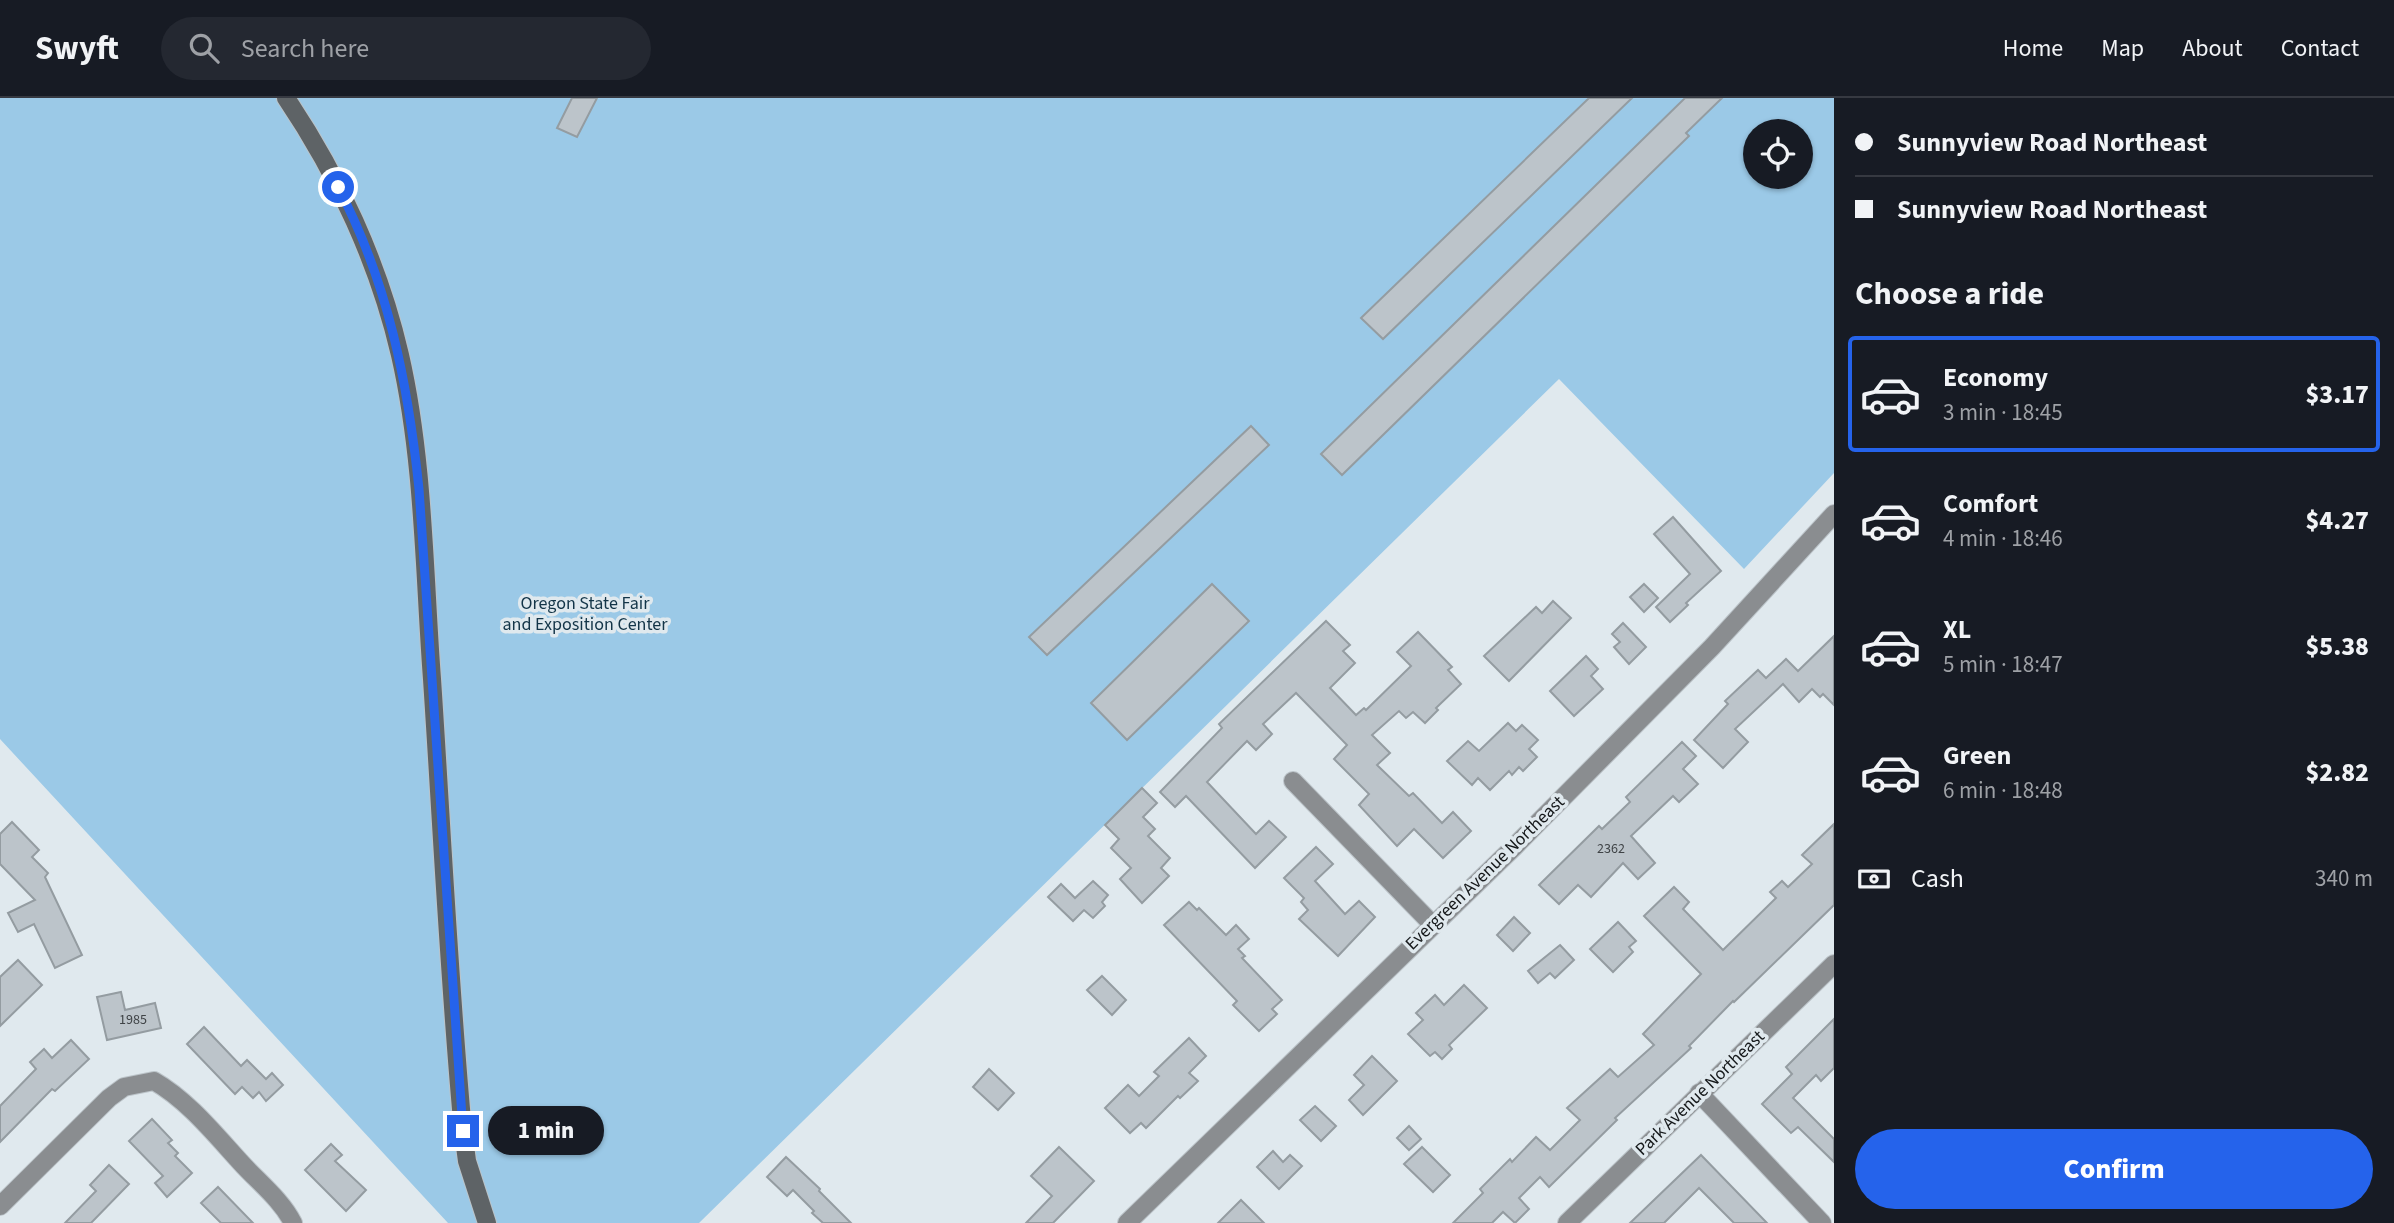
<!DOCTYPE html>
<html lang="en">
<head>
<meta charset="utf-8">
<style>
  :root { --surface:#171b24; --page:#242831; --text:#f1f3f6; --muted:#9ea1a6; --line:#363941; --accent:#2563eb }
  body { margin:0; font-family:"Source Sans 3",sans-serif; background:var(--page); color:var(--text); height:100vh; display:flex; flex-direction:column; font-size:26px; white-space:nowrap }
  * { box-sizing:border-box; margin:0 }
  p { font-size:23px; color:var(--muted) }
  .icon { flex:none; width:38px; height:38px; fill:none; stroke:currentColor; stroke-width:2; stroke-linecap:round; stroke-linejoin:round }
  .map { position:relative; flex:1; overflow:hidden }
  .drawer { display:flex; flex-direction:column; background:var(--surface); width:560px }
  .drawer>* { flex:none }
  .hud { display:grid; align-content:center; height:154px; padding:0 21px; background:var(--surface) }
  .controls { position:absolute; left:1743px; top:21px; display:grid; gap:14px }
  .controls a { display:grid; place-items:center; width:70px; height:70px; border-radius:50%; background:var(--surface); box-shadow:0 2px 5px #0004; font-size:35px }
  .end { position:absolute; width:32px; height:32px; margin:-16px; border:9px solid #2563eb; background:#fff; box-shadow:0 0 0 4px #fff }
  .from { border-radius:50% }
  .bubble { position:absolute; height:49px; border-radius:24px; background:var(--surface); box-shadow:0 2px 5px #0004; font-size:23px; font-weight:800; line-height:49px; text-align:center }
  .hud b { display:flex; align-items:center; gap:24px; height:66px; font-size:26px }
  .hud b+b { border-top:2px solid var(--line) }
  .hud i { width:18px; height:18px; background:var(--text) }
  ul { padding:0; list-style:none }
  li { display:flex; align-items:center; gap:21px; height:116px; margin:0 14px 10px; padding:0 7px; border:4px solid transparent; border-radius:7px }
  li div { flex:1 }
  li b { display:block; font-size:26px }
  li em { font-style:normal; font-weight:800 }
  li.on { border-color:var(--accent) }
  li>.icon { width:63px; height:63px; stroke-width:1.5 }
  h2 { padding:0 21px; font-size:32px; line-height:84px }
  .pay { display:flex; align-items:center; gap:18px; height:77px; padding:0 21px; font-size:26px }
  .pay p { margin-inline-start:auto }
  .button { display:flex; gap:14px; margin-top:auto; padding:14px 21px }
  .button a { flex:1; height:80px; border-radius:42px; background:var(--accent); color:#fff; font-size:28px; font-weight:800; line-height:80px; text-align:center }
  header { display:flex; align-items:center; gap:42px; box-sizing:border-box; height:98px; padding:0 35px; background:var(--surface); border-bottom:2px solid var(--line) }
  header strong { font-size:33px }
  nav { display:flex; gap:38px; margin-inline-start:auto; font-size:24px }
  .search { width:490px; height:63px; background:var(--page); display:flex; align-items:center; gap:18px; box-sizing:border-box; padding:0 24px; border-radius:38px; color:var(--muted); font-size:26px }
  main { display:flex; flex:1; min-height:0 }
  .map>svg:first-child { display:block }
  .green { fill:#9bc9e7; fill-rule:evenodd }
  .building { fill:#bcc4ca; stroke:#949ca1; stroke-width:2 }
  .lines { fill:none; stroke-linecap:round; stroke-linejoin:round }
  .street-casing { stroke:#bbc3c8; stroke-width:20 }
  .secondary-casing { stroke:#bbc3c8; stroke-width:20 }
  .street { stroke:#8a8d90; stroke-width:18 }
  .secondary { stroke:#5e6366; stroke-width:18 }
  .route { stroke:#2563eb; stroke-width:9 }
  .labels { text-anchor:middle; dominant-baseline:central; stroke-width:7; stroke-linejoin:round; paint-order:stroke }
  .number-label { font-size:14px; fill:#3f4346 }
  .park-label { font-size:18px; fill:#133548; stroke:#e0e9ee }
  .street-label { font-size:18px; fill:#15181a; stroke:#e0e9ee }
</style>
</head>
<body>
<header>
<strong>Swyft</strong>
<div class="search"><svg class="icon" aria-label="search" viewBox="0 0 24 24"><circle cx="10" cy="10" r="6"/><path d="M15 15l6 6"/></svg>Search here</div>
<nav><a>Home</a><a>Map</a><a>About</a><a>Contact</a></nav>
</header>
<main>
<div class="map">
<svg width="1834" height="1125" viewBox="0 0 1834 1125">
  <rect width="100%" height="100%" fill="#e0e9ee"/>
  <path class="green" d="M 0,0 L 1834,0 L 1834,375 L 1744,471 L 1559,281 L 699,1125 L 448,1125 L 0,641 ZM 1755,33 L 1801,33 L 1801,79 L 1755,79 Z"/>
  <g class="building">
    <path d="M 572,0 L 597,0 L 577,39 L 557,30 Z"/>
    <path d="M 1589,0 L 1632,0 L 1383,241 L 1361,220 Z"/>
    <path d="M 1685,0 L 1722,0 L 1686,35 L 1689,38 L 1342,377 L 1321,356 Z"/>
    <path d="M 1251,328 L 1269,347 L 1047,557 L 1029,539 Z"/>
    <path d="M 1673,419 L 1721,473 L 1686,505 L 1688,507 L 1670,524 L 1656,509 L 1690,476 L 1654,436 Z"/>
    <path d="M 1212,486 L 1249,523 L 1127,642 L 1091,605 Z"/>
    <path d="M 1644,486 L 1658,500 L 1644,514 L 1630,499 Z"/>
    <path d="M 1553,503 L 1571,520 L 1509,583 L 1484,558 L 1536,509 L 1542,515 Z"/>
    <path d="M 1326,523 L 1350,547 L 1343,553 L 1355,565 L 1330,590 L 1356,617 L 1364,610 L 1366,612 L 1411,568 L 1397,554 L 1418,534 L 1452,569 L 1448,572 L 1461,586 L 1436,610 L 1438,612 L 1425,625 L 1413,614 L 1406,620 L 1399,613 L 1372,637 L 1390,655 L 1377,667 L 1409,698 L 1413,695 L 1442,725 L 1453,714 L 1471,733 L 1443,760 L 1414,731 L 1397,748 L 1359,707 L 1369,696 L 1334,661 L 1347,647 L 1296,595 L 1263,626 L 1272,636 L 1256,652 L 1247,643 L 1207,684 L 1256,736 L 1269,723 L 1286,739 L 1255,770 L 1186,698 L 1175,709 L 1160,694 L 1222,630 L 1219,626 Z"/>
    <path d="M 1623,525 L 1646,549 L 1629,566 L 1614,549 L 1620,544 L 1612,536 Z"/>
    <path d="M 1834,538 L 1834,607 L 1823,596 L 1820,599 L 1812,591 L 1799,604 L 1783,586 L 1735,631 L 1748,644 L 1723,670 L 1694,642 L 1728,606 L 1725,603 L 1758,572 L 1766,580 L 1786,561 L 1798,573 Z"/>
    <path d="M 1586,558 L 1598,571 L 1591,578 L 1603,591 L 1574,618 L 1550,593 Z"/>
    <path d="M 1508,625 L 1516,633 L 1522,627 L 1538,642 L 1529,651 L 1537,659 L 1523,673 L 1519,669 L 1512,677 L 1509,673 L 1490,692 L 1478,680 L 1472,687 L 1447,663 L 1468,643 L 1479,653 Z"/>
    <path d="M 1682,644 L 1696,658 L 1683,671 L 1698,686 L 1679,704 L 1673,698 L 1631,738 L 1655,765 L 1638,781 L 1623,765 L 1591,799 L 1578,787 L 1559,806 L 1539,787 L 1599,728 L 1602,731 L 1630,704 L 1626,699 Z"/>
    <path d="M 1142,690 L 1157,705 L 1143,719 L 1155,731 L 1148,738 L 1170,760 L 1161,770 L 1169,778 L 1142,805 L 1120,781 L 1131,770 L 1111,750 L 1119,741 L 1105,727 Z"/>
    <path d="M 12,724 L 39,752 L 32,759 L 48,775 L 45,779 L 82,857 L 55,870 L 34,826 L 18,834 L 8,815 L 35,802 L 0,766 L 0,736 Z"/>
    <path d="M 1834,726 L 1834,807 L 1734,904 L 1733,903 L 1689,948 L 1691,950 L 1615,1020 L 1617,1022 L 1549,1089 L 1540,1079 L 1519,1100 L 1529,1111 L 1515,1125 L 1503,1114 L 1492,1125 L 1453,1125 L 1483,1095 L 1480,1091 L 1510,1061 L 1512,1064 L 1536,1039 L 1550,1052 L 1580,1022 L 1567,1010 L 1610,971 L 1618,979 L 1654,947 L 1643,936 L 1701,876 L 1644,818 L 1674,789 L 1689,804 L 1683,811 L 1723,852 L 1776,800 L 1770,794 L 1782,783 L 1788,789 L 1812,766 L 1802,757 Z"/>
    <path d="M 1316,749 L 1333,766 L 1315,783 L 1345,816 L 1359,803 L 1375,819 L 1338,858 L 1299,821 L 1308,812 L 1301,804 L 1304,800 L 1284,780 Z"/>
    <path d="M 1093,783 L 1108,797 L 1102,804 L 1105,808 L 1093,820 L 1084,812 L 1073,823 L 1048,799 L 1061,786 L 1075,800 Z"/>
    <path d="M 1189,804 L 1197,812 L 1199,810 L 1226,837 L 1236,827 L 1249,841 L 1238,851 L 1245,858 L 1242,860 L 1282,902 L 1272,911 L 1277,916 L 1259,933 L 1233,907 L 1237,903 L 1164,827 Z"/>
    <path d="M 1514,819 L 1530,835 L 1513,853 L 1497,837 Z"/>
    <path d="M 1618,824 L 1636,843 L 1629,849 L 1633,854 L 1613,874 L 1590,851 Z"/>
    <path d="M 1560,847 L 1574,862 L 1555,880 L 1550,875 L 1538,885 L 1528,873 Z"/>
    <path d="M 18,862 L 42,887 L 0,928 L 0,879 Z"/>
    <path d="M 1102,878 L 1126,902 L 1112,917 L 1087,892 Z"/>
    <path d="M 1464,887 L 1487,910 L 1449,947 L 1452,951 L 1442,961 L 1435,954 L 1430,958 L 1408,936 L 1423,922 L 1416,915 L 1435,897 L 1444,907 Z"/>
    <path d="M 121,894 L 125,912 L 155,905 L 161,930 L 107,942 L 97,899 Z"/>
    <path d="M 1834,921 L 1834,970 L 1821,983 L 1816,977 L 1793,1000 L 1834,1041 L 1834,1064 L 1798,1029 L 1791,1035 L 1762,1006 L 1792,976 L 1786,969 Z"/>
    <path d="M 204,929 L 241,968 L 247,962 L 266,981 L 272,975 L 283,987 L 266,1003 L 259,994 L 253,1000 L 242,989 L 235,996 L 187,946 Z"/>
    <path d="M 1189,940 L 1206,958 L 1189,975 L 1198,983 L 1180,1000 L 1178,998 L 1146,1030 L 1141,1025 L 1130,1035 L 1105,1010 L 1128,987 L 1139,998 L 1159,978 L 1154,974 Z"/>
    <path d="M 71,942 L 89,961 L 55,993 L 52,991 L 0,1044 L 0,1008 L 36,971 L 30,964 L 44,951 L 52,960 Z"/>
    <path d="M 1372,958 L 1397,983 L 1363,1017 L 1349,1002 L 1364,987 L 1354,977 Z"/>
    <path d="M 989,971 L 1014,995 L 998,1012 L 973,989 Z"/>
    <path d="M 1315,1008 L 1336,1028 L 1321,1043 L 1300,1022 Z"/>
    <path d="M 152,1021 L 172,1042 L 168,1045 L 178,1055 L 175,1058 L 192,1075 L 167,1099 L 155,1085 L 163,1078 L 129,1043 Z"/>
    <path d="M 1409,1028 L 1421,1041 L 1409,1052 L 1397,1040 Z"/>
    <path d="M 331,1046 L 342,1057 L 335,1063 L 366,1092 L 346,1113 L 305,1072 Z"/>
    <path d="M 1059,1049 L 1094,1083 L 1053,1125 L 1026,1125 L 1052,1098 L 1031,1078 Z"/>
    <path d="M 1422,1049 L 1450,1077 L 1433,1094 L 1404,1066 Z"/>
    <path d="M 1273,1053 L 1283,1064 L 1290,1057 L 1302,1068 L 1279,1091 L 1257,1069 Z"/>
    <path d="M 1701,1057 L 1767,1125 L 1734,1125 L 1699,1090 L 1664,1125 L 1630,1125 Z"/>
    <path d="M 786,1059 L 820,1091 L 819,1093 L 851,1125 L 823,1125 L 812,1115 L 814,1113 L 793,1092 L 787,1098 L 767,1079 Z"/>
    <path d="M 109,1067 L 129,1086 L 91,1125 L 65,1125 L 96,1093 L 90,1087 Z"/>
    <path d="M 218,1089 L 253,1125 L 221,1125 L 201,1105 Z"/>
    <path d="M 1241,1102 L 1264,1125 L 1218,1125 Z"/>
  </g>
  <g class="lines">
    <g class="street-casing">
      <g id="street">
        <path d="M 1293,683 L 1432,826"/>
        <path d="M 1699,995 L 1822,1125"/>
        <path d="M 0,1108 L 109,1000 L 124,989 L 154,983 C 189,1003 217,1039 244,1068 C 261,1086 282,1103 293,1125"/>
        <path d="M 1127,1125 L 1515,748 L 1712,549 L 1834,416"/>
        <path d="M 1567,1125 L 1834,866"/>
      </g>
    </g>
    <g class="secondary-casing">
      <path id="secondary" d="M 286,0 C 338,77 379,166 400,257 C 424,362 424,474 432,581 C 442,732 449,883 463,1033 L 467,1063 L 487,1125"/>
    </g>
    <use href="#street" class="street"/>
    <use href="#secondary" class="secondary"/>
  </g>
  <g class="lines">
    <path class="route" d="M 338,89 C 388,184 408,285 419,391 L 463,1033"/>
  </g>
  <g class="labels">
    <g class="number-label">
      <text x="1611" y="751">2362</text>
      <text x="133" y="922">1985</text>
    </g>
    <g class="park-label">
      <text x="585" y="505">Oregon State Fair<tspan x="585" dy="21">and Exposition Center</tspan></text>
    </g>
    <g class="street-label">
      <text transform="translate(1485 775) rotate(-44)">Evergreen Avenue Northeast</text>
      <text transform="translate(1700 995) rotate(-44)">Park Avenue Northeast</text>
    </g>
  </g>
</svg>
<div class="controls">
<a><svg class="icon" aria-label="locate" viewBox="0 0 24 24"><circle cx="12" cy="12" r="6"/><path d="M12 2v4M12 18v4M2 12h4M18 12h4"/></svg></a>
</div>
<i class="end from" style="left:338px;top:89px"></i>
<i class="end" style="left:463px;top:1033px"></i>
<div class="bubble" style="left:488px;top:1008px;width:116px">1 min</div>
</div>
<section class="drawer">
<div class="hud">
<b><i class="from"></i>Sunnyview Road Northeast</b>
<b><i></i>Sunnyview Road Northeast</b>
</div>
<h2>Choose a ride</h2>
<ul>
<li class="on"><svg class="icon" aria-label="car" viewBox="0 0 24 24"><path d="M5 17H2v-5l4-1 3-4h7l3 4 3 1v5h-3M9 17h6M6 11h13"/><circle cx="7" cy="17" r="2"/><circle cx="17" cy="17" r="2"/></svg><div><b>Economy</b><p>3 min · 18:45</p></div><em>$3.17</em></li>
<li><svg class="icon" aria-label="car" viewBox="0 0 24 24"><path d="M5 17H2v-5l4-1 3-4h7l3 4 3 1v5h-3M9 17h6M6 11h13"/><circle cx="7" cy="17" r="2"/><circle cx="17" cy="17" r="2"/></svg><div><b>Comfort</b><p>4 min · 18:46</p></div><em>$4.27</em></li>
<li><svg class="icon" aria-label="car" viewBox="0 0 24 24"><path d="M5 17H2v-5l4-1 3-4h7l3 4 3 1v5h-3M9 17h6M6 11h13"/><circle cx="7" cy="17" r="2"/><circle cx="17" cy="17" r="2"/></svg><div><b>XL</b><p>5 min · 18:47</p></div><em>$5.38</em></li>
<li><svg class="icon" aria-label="car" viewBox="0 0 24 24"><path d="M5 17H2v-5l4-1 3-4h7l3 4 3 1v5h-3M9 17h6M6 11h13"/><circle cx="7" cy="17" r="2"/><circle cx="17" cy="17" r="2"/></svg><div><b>Green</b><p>6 min · 18:48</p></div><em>$2.82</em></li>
</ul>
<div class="pay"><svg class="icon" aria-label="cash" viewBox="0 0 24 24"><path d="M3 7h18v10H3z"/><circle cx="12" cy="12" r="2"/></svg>Cash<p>340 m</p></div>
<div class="button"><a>Confirm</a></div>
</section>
</main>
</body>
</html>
